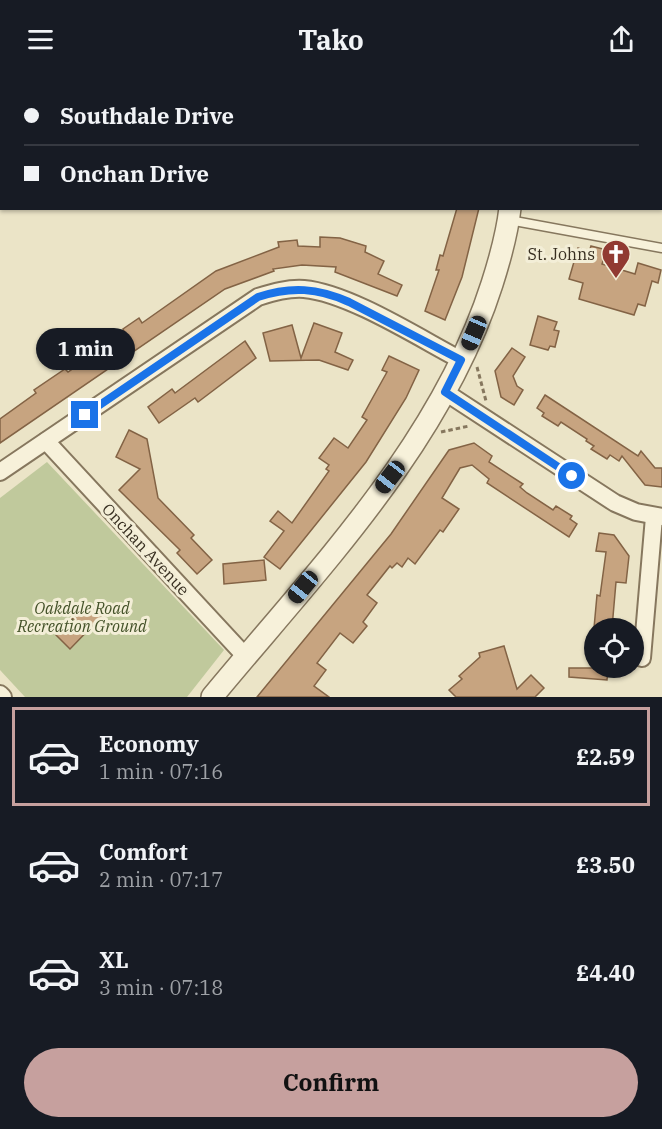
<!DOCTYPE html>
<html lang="en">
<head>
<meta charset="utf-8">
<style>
  :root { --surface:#171b24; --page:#20242c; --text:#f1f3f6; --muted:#9ea1a6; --line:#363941; --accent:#c6a09e }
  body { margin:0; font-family:"IBM Plex Serif",serif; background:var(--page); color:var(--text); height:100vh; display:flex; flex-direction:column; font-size:22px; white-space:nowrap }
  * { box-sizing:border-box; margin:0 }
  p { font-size:20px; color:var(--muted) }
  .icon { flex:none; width:33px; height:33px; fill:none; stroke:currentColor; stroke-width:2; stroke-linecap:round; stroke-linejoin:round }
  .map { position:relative; height:619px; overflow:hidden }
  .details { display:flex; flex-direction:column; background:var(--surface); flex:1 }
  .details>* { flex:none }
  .hud { position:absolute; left:0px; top:0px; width:663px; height:132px; box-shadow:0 2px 4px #0004; display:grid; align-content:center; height:132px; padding:0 24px; background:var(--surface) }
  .tools { position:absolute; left:584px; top:540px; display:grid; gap:12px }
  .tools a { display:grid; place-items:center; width:60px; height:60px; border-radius:50%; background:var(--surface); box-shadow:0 2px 4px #0004; font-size:30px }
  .end { position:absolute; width:27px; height:27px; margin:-14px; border:8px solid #1a73e8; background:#fff; box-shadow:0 0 0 3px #fff }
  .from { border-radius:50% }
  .bubble { position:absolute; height:42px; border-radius:21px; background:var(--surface); box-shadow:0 2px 4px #0004; font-size:20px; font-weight:700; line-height:42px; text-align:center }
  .car { position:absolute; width:18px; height:36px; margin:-18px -9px; border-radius:8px; box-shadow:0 0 4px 2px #0007; background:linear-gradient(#222 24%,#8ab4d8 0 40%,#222 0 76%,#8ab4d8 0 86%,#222 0) }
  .hud b { display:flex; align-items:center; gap:21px; height:57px; font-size:22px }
  .hud b+b { border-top:2px solid var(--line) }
  .hud i { width:15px; height:15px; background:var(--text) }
  ul { padding:10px 0 0; list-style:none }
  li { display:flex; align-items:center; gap:18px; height:99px; margin:0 12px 9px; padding:0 12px; border:3px solid transparent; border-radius:0px }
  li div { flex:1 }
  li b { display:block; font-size:22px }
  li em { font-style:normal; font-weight:700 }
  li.active { border-color:var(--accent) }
  li>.icon { width:54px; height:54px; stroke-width:1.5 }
  .cta { display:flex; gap:12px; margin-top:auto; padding:12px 24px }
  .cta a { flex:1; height:69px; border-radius:36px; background:var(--accent); color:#111; font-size:24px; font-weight:700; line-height:69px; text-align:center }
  header { display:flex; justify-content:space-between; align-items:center; height:78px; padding:0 24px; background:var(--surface); font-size:27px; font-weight:700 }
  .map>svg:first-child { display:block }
  .green { fill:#c0c99c }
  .building { fill:#c7a480; stroke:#836345; stroke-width:1.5 }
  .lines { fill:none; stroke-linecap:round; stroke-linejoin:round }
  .service-casing { stroke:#86775e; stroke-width:11 }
  .minor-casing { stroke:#86775e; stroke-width:20 }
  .tertiary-casing { stroke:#86775e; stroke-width:24 }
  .path { stroke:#86775e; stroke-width:3; stroke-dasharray:4.5 3; stroke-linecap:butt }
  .service { stroke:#f7f1da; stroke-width:8 }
  .minor { stroke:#f7f1da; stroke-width:16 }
  .tertiary { stroke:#f7f1da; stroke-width:21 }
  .route { stroke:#1a73e8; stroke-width:8 }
  .labels { text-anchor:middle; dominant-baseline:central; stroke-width:6; stroke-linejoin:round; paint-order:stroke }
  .poi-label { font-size:16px; fill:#372e20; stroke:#f3eed7; text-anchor:end }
  .street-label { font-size:16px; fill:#372e20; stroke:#f3eed7 }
  .park-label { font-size:16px; font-style:italic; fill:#445229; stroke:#f3eed7 }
</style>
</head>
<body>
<header><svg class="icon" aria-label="menu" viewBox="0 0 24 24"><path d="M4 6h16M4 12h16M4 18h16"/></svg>Tako<svg class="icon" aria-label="share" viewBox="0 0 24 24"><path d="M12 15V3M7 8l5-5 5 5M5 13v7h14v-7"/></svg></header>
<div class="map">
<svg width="662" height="619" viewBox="0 0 662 619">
  <rect width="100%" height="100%" fill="#ebe4c7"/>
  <path class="green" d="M 47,384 L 224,572 L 187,619 L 25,619 L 0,592 L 0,420 Z"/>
  <g class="building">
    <path d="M 457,130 L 479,130 L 462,199 L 445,242 L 425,233 L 439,192 L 436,192 L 440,177 L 443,178 Z"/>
    <path d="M 320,159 L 340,160 L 366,168 L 365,174 L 384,183 L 378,196 L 402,207 L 397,218 L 335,194 L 336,189 L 302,187 L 273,191 L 274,193 L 225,211 L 0,365 L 0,341 L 36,315 L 34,312 L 65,291 L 68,294 L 125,255 L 123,251 L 139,240 L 142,245 L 216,193 L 279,169 L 278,164 L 297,162 L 298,168 L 320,169 Z"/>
    <path d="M 591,168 L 607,172 L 602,186 L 635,196 L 638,185 L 661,192 L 658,205 L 652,203 L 645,228 L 638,226 L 634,237 L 579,221 L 583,205 L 569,201 L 578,170 L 589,174 Z"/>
    <path d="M 538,238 L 557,244 L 554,252 L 559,253 L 555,269 L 550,268 L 548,272 L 530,267 Z"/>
    <path d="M 314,245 L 342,255 L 335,274 L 353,282 L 348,292 L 319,282 L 270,283 L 263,255 L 292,247 L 301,280 Z"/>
    <path d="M 245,263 L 256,280 L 198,324 L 195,320 L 159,345 L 148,329 L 172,311 L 175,315 Z"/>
    <path d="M 512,270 L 525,279 L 513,298 L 517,308 L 523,312 L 514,327 L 501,319 L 495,293 Z"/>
    <path d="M 389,278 L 419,292 L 406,320 L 366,384 L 280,491 L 264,479 L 284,453 L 270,443 L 278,433 L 292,445 L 329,393 L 326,391 L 329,387 L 319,380 L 334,360 L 348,370 L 367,342 L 362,339 L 387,294 L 382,292 Z"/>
    <path d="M 545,317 L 638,378 L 641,373 L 655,390 L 662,390 L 662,409 L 645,407 L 622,378 L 619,383 L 610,377 L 607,381 L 591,371 L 594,368 L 586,363 L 587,361 L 561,344 L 558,348 L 542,338 L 544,335 L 537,330 Z"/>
    <path d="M 129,352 L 147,361 L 158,420 L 194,457 L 191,460 L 212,482 L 197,496 L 177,475 L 180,472 L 119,412 L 140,391 L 116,379 Z"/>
    <path d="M 474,365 L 492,378 L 489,384 L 523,406 L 520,409 L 527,415 L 553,432 L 556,428 L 572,438 L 570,441 L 577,446 L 569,459 L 487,405 L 489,401 L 472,387 L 460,390 L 442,420 L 459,431 L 443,454 L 440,452 L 415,486 L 408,480 L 402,489 L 397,485 L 392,490 L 390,488 L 367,517 L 377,525 L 363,544 L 367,548 L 353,565 L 340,555 L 317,585 L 326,592 L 314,608 L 329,619 L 257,619 L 391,456 L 449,372 Z"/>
    <path d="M 599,455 L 614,457 L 629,478 L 626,505 L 616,504 L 612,550 L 594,550 L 597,517 L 600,518 L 606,474 L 596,473 Z"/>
    <path d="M 264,482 L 266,502 L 224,506 L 223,486 Z"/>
    <path d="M 88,525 L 102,538 L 70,571 L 56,557 Z"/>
    <path d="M 504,568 L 517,611 L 531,597 L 544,610 L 535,619 L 456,619 L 449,612 L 462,601 L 459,598 L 480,579 L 479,575 Z"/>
    <path d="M 569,590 L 608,590 L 607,602 L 569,599 Z"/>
  </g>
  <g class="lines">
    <g class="service-casing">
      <g id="service">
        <path d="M 455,2 L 455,0"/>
        <path d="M 509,142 L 662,170"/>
      </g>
    </g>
    <g class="minor-casing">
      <g id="minor">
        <path d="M 529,0 L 550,2"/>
        <path d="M 445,314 L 615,425 L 636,434 L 662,439"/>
        <path d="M 46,363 L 246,579"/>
        <path d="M 0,394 L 258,219 C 274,214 288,210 304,211 C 349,215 419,260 461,282"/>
        <path d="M 642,580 L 654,439"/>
        <path d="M 0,616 L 3,619"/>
      </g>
    </g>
    <g class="tertiary-casing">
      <g id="tertiary">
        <path d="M 513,0 L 514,2"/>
        <path d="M 212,619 C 317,492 441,366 492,206 C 500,181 507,157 510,130"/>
      </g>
    </g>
    <g class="path">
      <path d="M 477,289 L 486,323"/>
      <path d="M 441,354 L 469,348"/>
    </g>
    <use href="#service" class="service"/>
    <use href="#minor" class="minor"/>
    <use href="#tertiary" class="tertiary"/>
  </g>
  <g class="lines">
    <path class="route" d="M 85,337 L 258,219 C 291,208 318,210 349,224 L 461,282 L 445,314 L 572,398"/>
  </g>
  <defs>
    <g id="church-pin" transform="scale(1.5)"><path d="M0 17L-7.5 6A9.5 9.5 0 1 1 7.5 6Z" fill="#913a32" stroke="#f3eed7"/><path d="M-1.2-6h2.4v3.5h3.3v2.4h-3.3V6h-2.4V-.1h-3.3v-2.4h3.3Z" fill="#fff"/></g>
  </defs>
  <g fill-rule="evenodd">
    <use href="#church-pin" x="616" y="176"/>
  </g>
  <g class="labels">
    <g class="poi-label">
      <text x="595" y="176">St. Johns</text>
    </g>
    <g class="street-label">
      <text transform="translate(146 471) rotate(47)">Onchan Avenue</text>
    </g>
    <g class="park-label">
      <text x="82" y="530">Oakdale Road<tspan x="82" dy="18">Recreation Ground</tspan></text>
    </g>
  </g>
</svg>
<div class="tools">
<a><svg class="icon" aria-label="locate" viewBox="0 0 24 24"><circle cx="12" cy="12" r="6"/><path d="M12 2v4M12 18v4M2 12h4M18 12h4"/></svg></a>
</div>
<i class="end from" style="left:572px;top:398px"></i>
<i class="end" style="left:85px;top:337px"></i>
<div class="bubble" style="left:36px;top:250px;width:99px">1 min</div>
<i class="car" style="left:474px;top:255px;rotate:203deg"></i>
<i class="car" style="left:390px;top:399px;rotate:218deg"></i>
<i class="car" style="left:303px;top:509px;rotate:219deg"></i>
<div class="hud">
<b><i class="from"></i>Southdale Drive</b>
<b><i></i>Onchan Drive</b>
</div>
</div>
<section class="details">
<ul>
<li class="active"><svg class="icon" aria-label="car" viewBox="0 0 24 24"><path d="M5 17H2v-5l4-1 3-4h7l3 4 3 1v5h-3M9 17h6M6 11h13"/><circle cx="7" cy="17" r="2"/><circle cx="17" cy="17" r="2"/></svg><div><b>Economy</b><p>1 min · 07:16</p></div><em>£2.59</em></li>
<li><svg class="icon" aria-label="car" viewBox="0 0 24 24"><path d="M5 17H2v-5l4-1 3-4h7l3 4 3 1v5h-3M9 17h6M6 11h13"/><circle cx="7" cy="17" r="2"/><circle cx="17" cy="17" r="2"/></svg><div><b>Comfort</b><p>2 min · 07:17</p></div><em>£3.50</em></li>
<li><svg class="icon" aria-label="car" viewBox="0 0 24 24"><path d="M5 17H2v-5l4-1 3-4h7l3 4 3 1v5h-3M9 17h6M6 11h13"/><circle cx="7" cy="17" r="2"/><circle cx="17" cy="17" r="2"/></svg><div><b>XL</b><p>3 min · 07:18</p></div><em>£4.40</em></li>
</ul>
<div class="cta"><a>Confirm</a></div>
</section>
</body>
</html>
